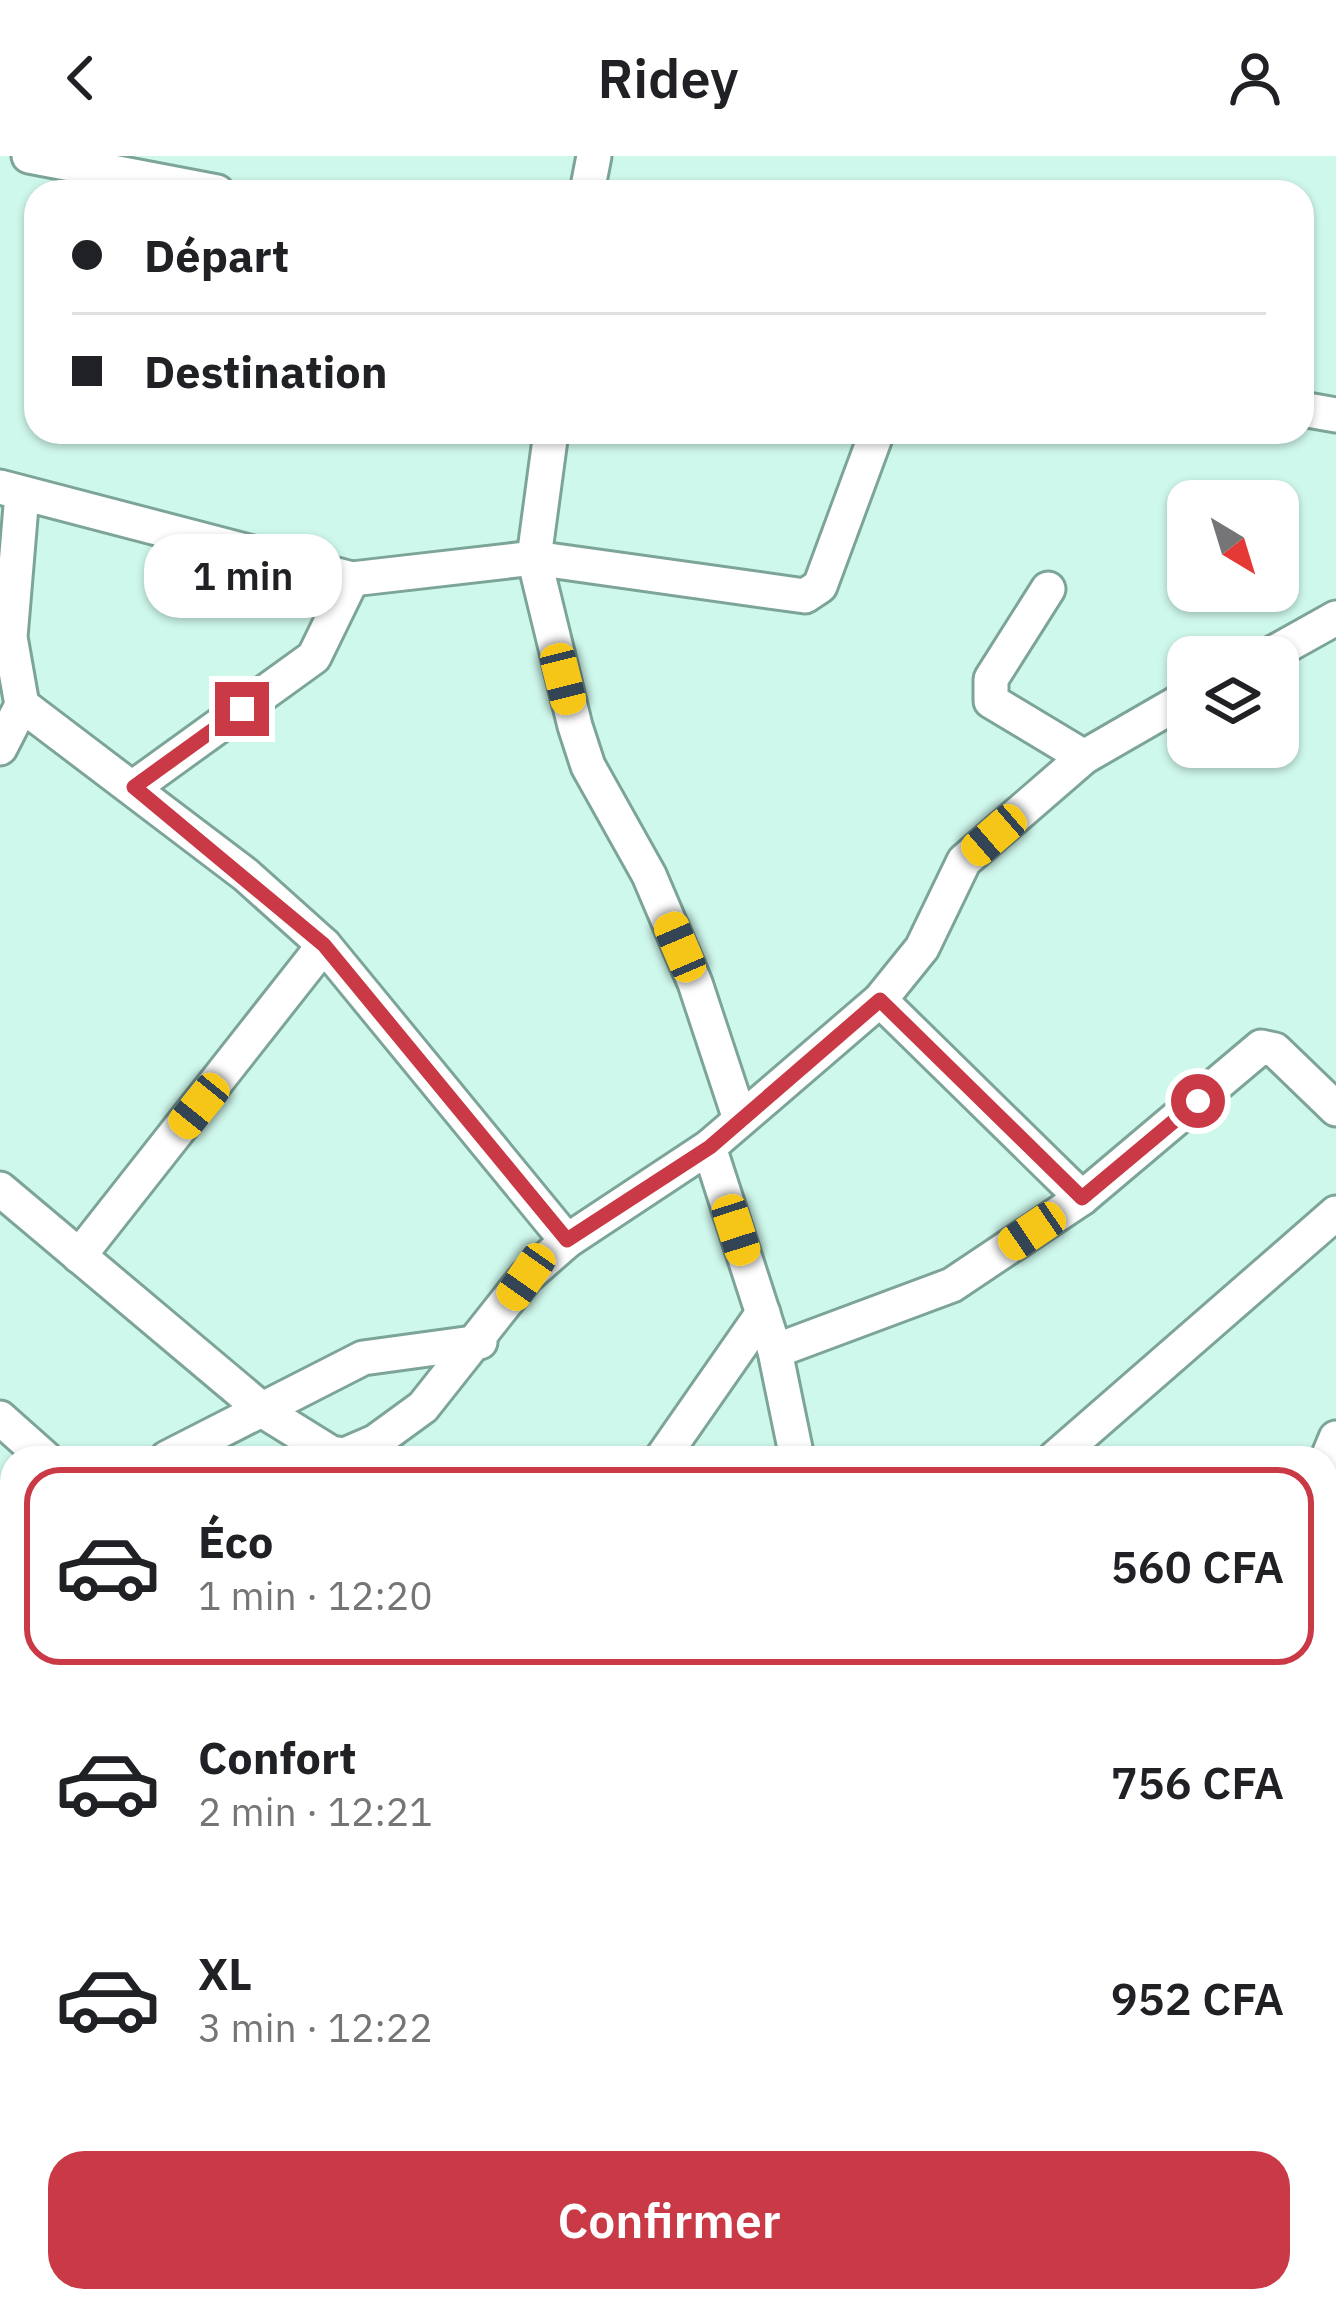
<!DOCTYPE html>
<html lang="fr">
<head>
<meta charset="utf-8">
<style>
  :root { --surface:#fff; --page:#f6f6f6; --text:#202124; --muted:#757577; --line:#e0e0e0; --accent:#c93946 }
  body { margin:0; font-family:"IBM Plex Sans",sans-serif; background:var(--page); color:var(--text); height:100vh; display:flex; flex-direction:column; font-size:45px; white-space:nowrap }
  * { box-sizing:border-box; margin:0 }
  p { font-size:39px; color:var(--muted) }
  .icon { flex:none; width:66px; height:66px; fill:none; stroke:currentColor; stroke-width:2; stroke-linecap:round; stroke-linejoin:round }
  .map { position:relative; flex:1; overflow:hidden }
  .side { position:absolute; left:0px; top:1290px; width:1338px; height:867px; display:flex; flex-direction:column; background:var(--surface); border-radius:36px 36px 0 0; box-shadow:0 3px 9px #0004 }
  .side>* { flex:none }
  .top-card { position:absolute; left:24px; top:24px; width:1290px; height:264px; border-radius:36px; box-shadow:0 3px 9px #0004; display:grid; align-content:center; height:264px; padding:0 48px; background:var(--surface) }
  .needle { width:78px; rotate:142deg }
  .tools { position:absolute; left:1167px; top:324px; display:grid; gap:24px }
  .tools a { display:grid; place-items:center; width:132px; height:132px; border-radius:24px; background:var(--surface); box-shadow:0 3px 9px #0004; font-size:60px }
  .end { position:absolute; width:54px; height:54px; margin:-27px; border:15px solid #c93946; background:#fff; box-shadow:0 0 0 6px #fff }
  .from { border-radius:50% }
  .bubble { position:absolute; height:84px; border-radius:36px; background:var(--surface); box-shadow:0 3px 9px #0004; font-size:39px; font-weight:600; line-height:84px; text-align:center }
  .car { position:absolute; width:36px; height:72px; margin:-36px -18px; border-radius:15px; box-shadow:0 0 9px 3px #0007; background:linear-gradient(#f5c518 24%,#345 0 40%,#f5c518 0 76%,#345 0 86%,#f5c518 0) }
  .top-card b { display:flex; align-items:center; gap:42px; height:114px; font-size:45px }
  .top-card b+b { border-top:3px solid var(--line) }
  .top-card i { width:30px; height:30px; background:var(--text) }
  ul { padding:21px 0 0; list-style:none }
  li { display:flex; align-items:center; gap:36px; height:198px; margin:0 24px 18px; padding:0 24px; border:6px solid transparent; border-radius:36px }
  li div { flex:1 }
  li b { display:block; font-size:45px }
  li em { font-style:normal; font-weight:600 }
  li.current { border-color:var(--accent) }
  li>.icon { width:108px; height:108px; stroke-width:1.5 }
  .button { display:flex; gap:24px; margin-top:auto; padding:24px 48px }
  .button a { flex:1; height:138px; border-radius:36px; background:var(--accent); color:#fff; font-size:48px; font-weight:600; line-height:138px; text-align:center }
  header { display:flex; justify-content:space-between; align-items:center; height:156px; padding:0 48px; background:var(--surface); font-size:54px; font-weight:600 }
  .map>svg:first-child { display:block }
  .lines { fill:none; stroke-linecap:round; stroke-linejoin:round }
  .minor-casing { stroke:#7da499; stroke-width:39 }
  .minor { stroke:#fff; stroke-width:33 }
  .route { stroke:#c93946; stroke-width:15 }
</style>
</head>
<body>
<header><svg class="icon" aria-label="back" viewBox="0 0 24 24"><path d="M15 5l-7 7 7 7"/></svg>Ridey<svg class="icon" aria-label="person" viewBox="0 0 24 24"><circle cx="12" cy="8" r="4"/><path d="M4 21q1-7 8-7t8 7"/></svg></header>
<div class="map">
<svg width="1336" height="2156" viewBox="0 0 1336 2156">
  <rect width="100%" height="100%" fill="#cff8ec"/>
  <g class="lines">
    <g class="minor-casing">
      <g id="minor">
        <path d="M 29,0 L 217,36"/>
        <path d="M 587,36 L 594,0"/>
        <path d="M 1302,253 L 1336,259"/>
        <path d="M 551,276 L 534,402 L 575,570 L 588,610 L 649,719 L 695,827 L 740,963"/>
        <path d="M 0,331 L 352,423 L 534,402 L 805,440 L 820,430 L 877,276"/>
        <path d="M 1048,433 L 991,523 L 991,545 L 1084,601"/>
        <path d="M 1266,501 L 1336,462"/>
        <path d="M 22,549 L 246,719 L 324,789 L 567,1085"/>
        <path d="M 0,592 L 22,549 L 10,481 L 22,338"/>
        <path d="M 134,631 L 314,501 L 352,423"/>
        <path d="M 880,844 L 1082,1042"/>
        <path d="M 709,991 L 775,1195 L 797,1302"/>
        <path d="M 0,1033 L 265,1256 L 331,1297 L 345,1299 L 375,1286 L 423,1251 L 526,1121 L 567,1085 L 709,991 L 880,844 L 922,792 L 964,705 L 1084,601 L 1188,541"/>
        <path d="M 79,1100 L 324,789"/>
        <path d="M 775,1195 L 952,1129 L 1082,1042 L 1261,891 L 1275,894 L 1336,953"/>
        <path d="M 0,1262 L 45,1302"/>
        <path d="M 167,1302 L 363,1202 L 480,1186"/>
        <path d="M 662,1302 L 763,1157"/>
        <path d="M 1055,1302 L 1336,1057"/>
        <path d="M 1326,1306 L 1336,1282"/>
        <path d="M 0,1407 L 12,1399"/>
        <path d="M 1326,1546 L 1336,1531"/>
        <path d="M 0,1704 L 12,1723"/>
        <path d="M 0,1843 L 12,1825"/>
        <path d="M 1326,2029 L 1336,1997"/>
        <path d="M 594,2145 L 622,2156"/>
        <path d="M 898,2145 L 919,2156"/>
        <path d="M 0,2153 L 5,2156"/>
        <path d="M 56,2156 L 65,2145"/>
      </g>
    </g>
    <use href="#minor" class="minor"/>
  </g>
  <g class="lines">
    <path class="route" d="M 242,553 L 134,631 L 324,789 L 567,1084 L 710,991 L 880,844 L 1082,1042 L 1198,945"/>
  </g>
</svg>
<div class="tools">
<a><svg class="needle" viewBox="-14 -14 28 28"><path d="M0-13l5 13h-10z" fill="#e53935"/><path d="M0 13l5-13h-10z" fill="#757577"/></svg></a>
<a><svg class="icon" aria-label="layers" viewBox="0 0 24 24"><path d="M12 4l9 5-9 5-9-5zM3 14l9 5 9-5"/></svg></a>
</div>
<i class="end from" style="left:1198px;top:945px"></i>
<i class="end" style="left:242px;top:553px"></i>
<div class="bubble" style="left:144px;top:378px;width:198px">1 min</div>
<i class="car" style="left:563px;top:523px;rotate:166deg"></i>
<i class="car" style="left:994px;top:679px;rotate:229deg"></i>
<i class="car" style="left:680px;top:791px;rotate:337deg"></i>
<i class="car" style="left:199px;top:950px;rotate:219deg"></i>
<i class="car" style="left:736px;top:1074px;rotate:162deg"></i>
<i class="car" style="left:1032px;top:1075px;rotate:236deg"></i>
<i class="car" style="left:526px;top:1121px;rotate:215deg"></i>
<div class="top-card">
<b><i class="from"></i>Départ</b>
<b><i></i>Destination</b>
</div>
<section class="side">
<ul>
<li class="current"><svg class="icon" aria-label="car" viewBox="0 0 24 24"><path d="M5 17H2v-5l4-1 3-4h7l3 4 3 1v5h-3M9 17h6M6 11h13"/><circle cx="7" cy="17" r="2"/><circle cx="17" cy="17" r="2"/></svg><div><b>Éco</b><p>1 min · 12:20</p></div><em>560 CFA</em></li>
<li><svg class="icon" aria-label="car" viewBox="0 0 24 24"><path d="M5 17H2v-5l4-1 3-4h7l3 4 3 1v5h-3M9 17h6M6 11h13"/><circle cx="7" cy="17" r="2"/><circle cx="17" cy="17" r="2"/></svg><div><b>Confort</b><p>2 min · 12:21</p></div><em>756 CFA</em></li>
<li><svg class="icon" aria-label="car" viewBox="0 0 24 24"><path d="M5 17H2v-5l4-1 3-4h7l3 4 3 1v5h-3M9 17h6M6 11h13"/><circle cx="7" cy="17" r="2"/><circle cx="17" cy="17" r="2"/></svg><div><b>XL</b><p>3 min · 12:22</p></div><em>952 CFA</em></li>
</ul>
<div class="button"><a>Confirmer</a></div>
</section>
</div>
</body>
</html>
